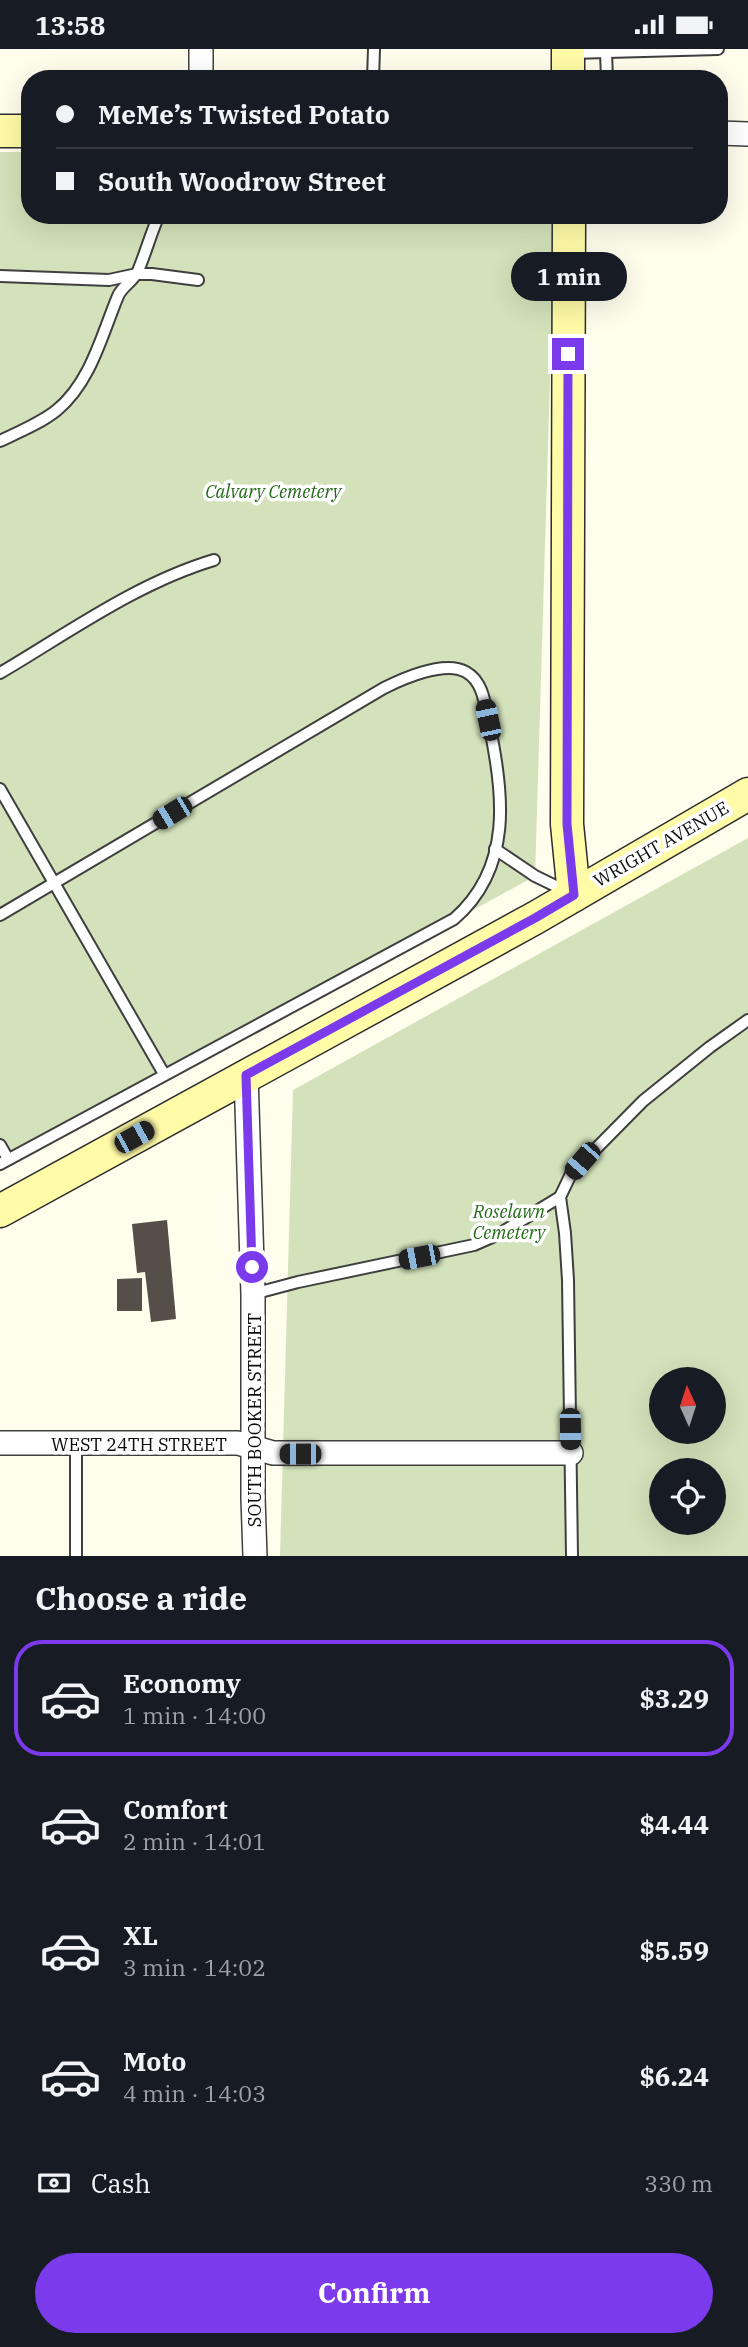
<!DOCTYPE html>
<html lang="en">
<head>
<meta charset="utf-8">
<style>
  :root { --surface:#171b24; --page:#20242c; --text:#f1f3f6; --muted:#9ea1a6; --line:#363941; --accent:#7c3aed }
  body { margin:0; font-family:"IBM Plex Serif",serif; background:var(--page); color:var(--text); height:100vh; display:flex; flex-direction:column; font-size:26px; white-space:nowrap }
  * { box-sizing:border-box; margin:0 }
  p { font-size:23px; color:var(--muted) }
  .icon { flex:none; width:38px; height:38px; fill:none; stroke:currentColor; stroke-width:2; stroke-linecap:round; stroke-linejoin:round }
  .map { position:relative; height:1507px; overflow:hidden }
  .details { display:flex; flex-direction:column; background:var(--surface); flex:1 }
  .details>* { flex:none }
  .guide { position:absolute; left:21px; top:21px; width:707px; height:154px; border-radius:28px; box-shadow:0 7px 28px #0002; display:grid; align-content:center; height:154px; padding:0 35px; background:var(--surface) }
  .needle { width:46px; rotate:357deg }
  .controls { position:absolute; left:649px; top:1318px; display:grid; gap:14px }
  .controls a { display:grid; place-items:center; width:77px; height:77px; border-radius:50%; background:var(--surface); box-shadow:0 7px 28px #0002; font-size:35px }
  .end { position:absolute; width:32px; height:32px; margin:-16px; border:9px solid #7c3aed; background:#fff; box-shadow:0 0 0 4px #fff }
  .from { border-radius:50% }
  .bubble { position:absolute; height:49px; border-radius:24px; background:var(--surface); box-shadow:0 7px 28px #0002; font-size:23px; font-weight:800; line-height:49px; text-align:center }
  .car { position:absolute; width:21px; height:42px; margin:-21px -10px; border-radius:9px; box-shadow:0 0 5px 2px #0007; background:linear-gradient(#222 24%,#8ab4d8 0 40%,#222 0 76%,#8ab4d8 0 86%,#222 0) }
  .guide b { display:flex; align-items:center; gap:24px; height:66px; font-size:26px }
  .guide b+b { border-top:2px solid var(--line) }
  .guide i { width:18px; height:18px; background:var(--text) }
  ul { padding:0; list-style:none }
  li { display:flex; align-items:center; gap:21px; height:116px; margin:0 14px 10px; padding:0 21px; border:4px solid transparent; border-radius:28px }
  li div { flex:1 }
  li b { display:block; font-size:26px }
  li em { font-style:normal; font-weight:800 }
  li.active { border-color:var(--accent) }
  li>.icon { width:63px; height:63px; stroke-width:1.5 }
  h2 { padding:0 35px; font-size:32px; line-height:84px }
  .pay { display:flex; align-items:center; gap:18px; height:77px; padding:0 35px; font-size:26px }
  .pay p { margin-inline-start:auto }
  .action { display:flex; gap:14px; margin-top:auto; padding:14px 35px }
  .action a { flex:1; height:80px; border-radius:42px; background:var(--accent); color:#fff; font-size:28px; font-weight:800; line-height:80px; text-align:center }
  .status { display:flex; justify-content:space-between; align-items:center; height:49px; padding:0 35px; background:var(--surface); direction:ltr }
  .status svg { height:19px; fill:currentColor }
  .map>svg:first-child { display:block }
  .cemetery { fill:#d3e2bb; fill-rule:evenodd }
  .building { fill:#564e48 }
  .lines { fill:none; stroke-linecap:round; stroke-linejoin:round }
  .lane-casing { stroke:#3f3f3f; stroke-width:14 }
  .street-casing { stroke:#3f3f3f; stroke-width:26 }
  .secondary-casing { stroke:#2e2e2e; stroke-width:35 }
  .lane { stroke:#fff; stroke-width:10 }
  .street { stroke:#fff; stroke-width:23 }
  .secondary { stroke:#fffba7; stroke-width:32 }
  .route { stroke:#7c3aed; stroke-width:9 }
  .labels { text-anchor:middle; dominant-baseline:central; stroke-width:7; stroke-linejoin:round; paint-order:stroke }
  .park-label { font-size:18px; font-style:italic; fill:#236918; stroke:#fff }
  .street-label { font-size:18px; fill:#0c0c0c; stroke:#fff }
</style>
</head>
<body>
<div class="status"><b>13:58</b><svg viewBox="0 0 49 12"><path d="M0 12V9h3v3zM5 12V6h3v6zM10 12V3h3v9zM15 12V0h3v12zM26 1h20v11H26zM47 4h2v5h-2z"/></svg></div>
<div class="map">
<svg width="748" height="1507" viewBox="0 0 748 1507">
  <rect width="100%" height="100%" fill="#fffdec"/>
  <g class="cemetery">
    <path d="M 0,103 L 30,103 L 30,166 L 555,166 L 535,827 L 0,1123 Z"/>
    <path d="M 748,789 L 748,1507 L 280,1507 L 293,1041 ZM 662,1330 L 714,1330 L 714,1382 L 662,1382 ZM 662,1421 L 714,1421 L 714,1474 L 662,1474 Z"/>
  </g>
  <g class="building">
    <path d="M 167,1171 L 176,1270 L 151,1273 L 145,1223 L 137,1224 L 132,1175 Z"/>
    <path d="M 142,1229 L 142,1262 L 117,1262 L 117,1230 Z"/>
  </g>
  <g class="lines">
    <g class="lane-casing">
      <g id="lane">
        <path d="M 606,3 L 607,30"/>
        <path d="M 571,4 L 718,0"/>
        <path d="M 373,30 L 374,0"/>
        <path d="M 0,227 L 109,231 L 137,225 L 152,225 L 198,231"/>
        <path d="M 0,392 C 19,383 41,374 57,361 C 91,333 102,285 118,247 C 122,237 134,232 138,222 C 146,203 151,184 159,166"/>
        <path d="M 0,624 C 68,584 137,534 214,511"/>
        <path d="M 0,740 L 164,1025"/>
        <path d="M 495,800 L 535,827 L 568,843"/>
        <path d="M 0,866 L 384,639 C 404,629 445,611 466,623 C 484,633 485,657 489,675 C 504,744 513,819 454,870 L 0,1115"/>
        <path d="M 0,1096 L 8,1110"/>
        <path d="M 253,1245 L 298,1233 L 474,1196 L 499,1185 L 560,1148"/>
        <path d="M 76,1395 L 76,1507"/>
        <path d="M 572,1507 L 568,1231 L 565,1184 L 560,1148 L 571,1125 L 643,1052 L 710,998 L 748,971"/>
      </g>
    </g>
    <g class="street-casing">
      <g id="street">
        <path d="M 201,0 L 201,30"/>
        <path d="M 719,84 L 748,85"/>
        <path d="M 246,1026 L 253,1245 L 253,1449 L 255,1507"/>
        <path d="M 0,1394 L 238,1394 L 273,1404 L 571,1404"/>
      </g>
    </g>
    <g class="secondary-casing">
      <g id="secondary">
        <path d="M 568,0 L 568,30"/>
        <path d="M 0,82 L 30,82"/>
        <path d="M 569,166 L 567,775 L 574,846"/>
        <path d="M 0,1162 L 535,869 L 748,745"/>
      </g>
    </g>
    <use href="#lane" class="lane"/>
    <use href="#street" class="street"/>
    <use href="#secondary" class="secondary"/>
  </g>
  <g class="lines">
    <path class="route" d="M 252,1218 L 246,1026 L 535,869 L 574,846 L 567,775 L 568,305"/>
  </g>
  <g class="labels">
    <g class="park-label">
      <text x="273" y="442">Calvary Cemetery</text>
      <text x="509" y="1162">Roselawn<tspan x="509" dy="21">Cemetery</tspan></text>
    </g>
    <g class="street-label">
      <text transform="translate(661 795) rotate(-30)">WRIGHT AVENUE</text>
      <text transform="translate(254 1371) rotate(-90)">SOUTH BOOKER STREET</text>
      <text x="139" y="1395">WEST 24TH STREET</text>
    </g>
  </g>
</svg>
<div class="controls">
<a><svg class="needle" viewBox="-14 -14 28 28"><path d="M0-13l5 13h-10z" fill="#e53935"/><path d="M0 13l5-13h-10z" fill="#9ea1a6"/></svg></a>
<a><svg class="icon" aria-label="locate" viewBox="0 0 24 24"><circle cx="12" cy="12" r="6"/><path d="M12 2v4M12 18v4M2 12h4M18 12h4"/></svg></a>
</div>
<i class="end from" style="left:252px;top:1218px"></i>
<i class="end" style="left:568px;top:305px"></i>
<div class="bubble" style="left:511px;top:203px;width:116px">1 min</div>
<i class="car" style="left:488px;top:671px;rotate:348deg"></i>
<i class="car" style="left:172px;top:764px;rotate:239deg"></i>
<i class="car" style="left:134px;top:1088px;rotate:61deg"></i>
<i class="car" style="left:582px;top:1112px;rotate:221deg"></i>
<i class="car" style="left:419px;top:1208px;rotate:259deg"></i>
<i class="car" style="left:570px;top:1380px;rotate:179deg"></i>
<i class="car" style="left:300px;top:1405px;rotate:270deg"></i>
<div class="guide">
<b><i class="from"></i>MeMe’s Twisted Potato</b>
<b><i></i>South Woodrow Street</b>
</div>
</div>
<section class="details">
<h2>Choose a ride</h2>
<ul>
<li class="active"><svg class="icon" aria-label="car" viewBox="0 0 24 24"><path d="M5 17H2v-5l4-1 3-4h7l3 4 3 1v5h-3M9 17h6M6 11h13"/><circle cx="7" cy="17" r="2"/><circle cx="17" cy="17" r="2"/></svg><div><b>Economy</b><p>1 min · 14:00</p></div><em>$3.29</em></li>
<li><svg class="icon" aria-label="car" viewBox="0 0 24 24"><path d="M5 17H2v-5l4-1 3-4h7l3 4 3 1v5h-3M9 17h6M6 11h13"/><circle cx="7" cy="17" r="2"/><circle cx="17" cy="17" r="2"/></svg><div><b>Comfort</b><p>2 min · 14:01</p></div><em>$4.44</em></li>
<li><svg class="icon" aria-label="car" viewBox="0 0 24 24"><path d="M5 17H2v-5l4-1 3-4h7l3 4 3 1v5h-3M9 17h6M6 11h13"/><circle cx="7" cy="17" r="2"/><circle cx="17" cy="17" r="2"/></svg><div><b>XL</b><p>3 min · 14:02</p></div><em>$5.59</em></li>
<li><svg class="icon" aria-label="car" viewBox="0 0 24 24"><path d="M5 17H2v-5l4-1 3-4h7l3 4 3 1v5h-3M9 17h6M6 11h13"/><circle cx="7" cy="17" r="2"/><circle cx="17" cy="17" r="2"/></svg><div><b>Moto</b><p>4 min · 14:03</p></div><em>$6.24</em></li>
</ul>
<div class="pay"><svg class="icon" aria-label="cash" viewBox="0 0 24 24"><path d="M3 7h18v10H3z"/><circle cx="12" cy="12" r="2"/></svg>Cash<p>330 m</p></div>
<div class="action"><a>Confirm</a></div>
</section>
</body>
</html>
